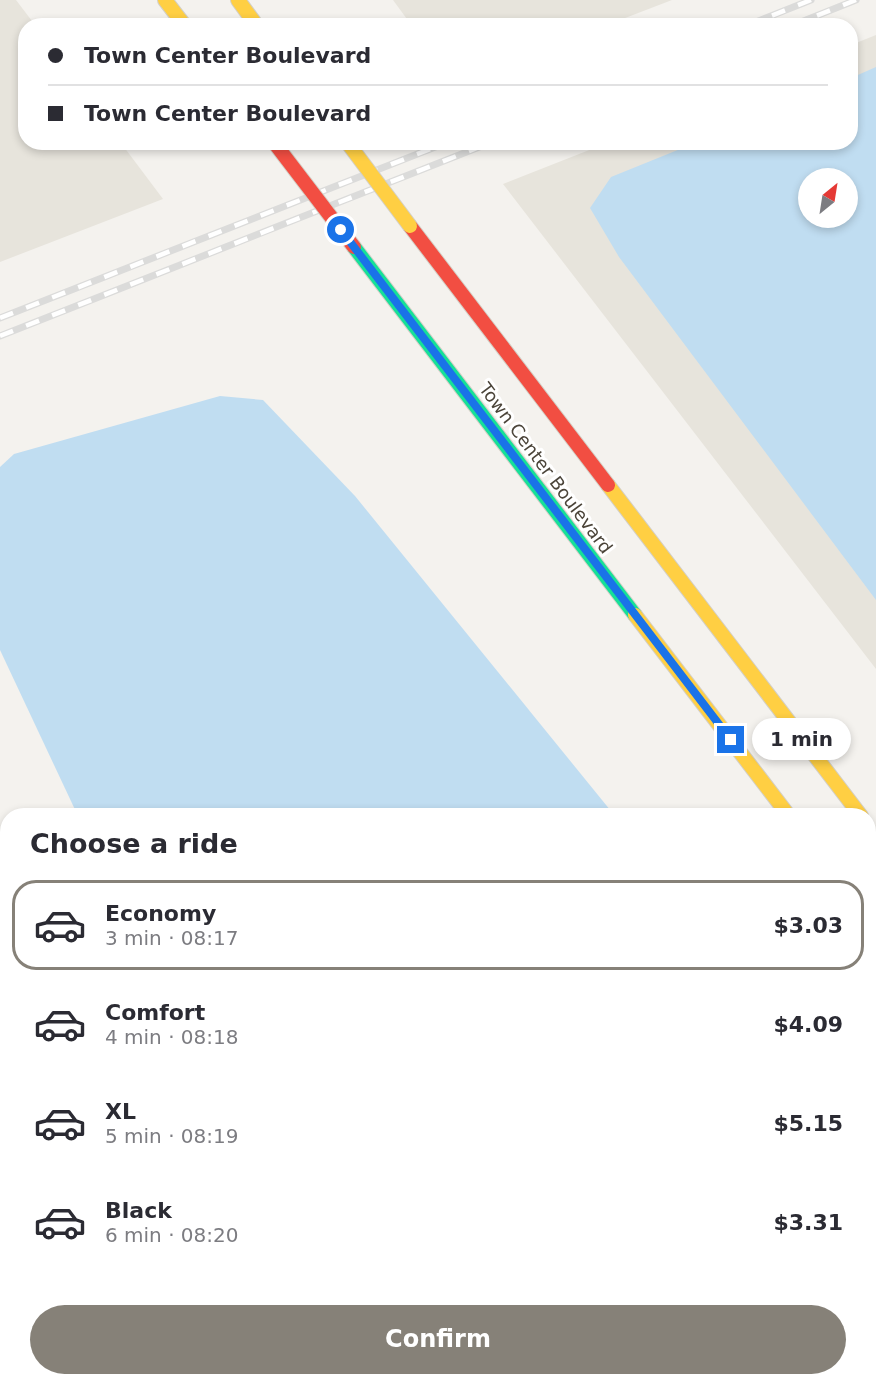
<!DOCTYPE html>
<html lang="en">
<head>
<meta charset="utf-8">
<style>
  :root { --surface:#fff; --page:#f2f2f3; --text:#2b2b33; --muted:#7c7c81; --line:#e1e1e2; --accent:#868178 }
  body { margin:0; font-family:"DejaVu Sans",sans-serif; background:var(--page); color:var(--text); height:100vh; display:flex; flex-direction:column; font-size:22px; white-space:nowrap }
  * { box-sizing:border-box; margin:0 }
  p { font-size:20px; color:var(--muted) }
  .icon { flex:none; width:33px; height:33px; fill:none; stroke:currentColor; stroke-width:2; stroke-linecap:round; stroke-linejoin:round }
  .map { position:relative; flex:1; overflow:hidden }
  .side { position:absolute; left:0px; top:808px; width:876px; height:578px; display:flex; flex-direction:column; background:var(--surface); border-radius:24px 24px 0 0; box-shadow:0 3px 9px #0003 }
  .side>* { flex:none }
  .guide { position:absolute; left:18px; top:18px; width:840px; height:132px; border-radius:24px; box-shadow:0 3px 9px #0003; display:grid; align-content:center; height:132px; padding:0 30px; background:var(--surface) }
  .needle { width:39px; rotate:30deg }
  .fabs { position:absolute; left:798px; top:168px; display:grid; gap:12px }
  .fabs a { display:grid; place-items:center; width:60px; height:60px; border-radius:50%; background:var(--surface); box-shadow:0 3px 9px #0003; font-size:30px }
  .end { position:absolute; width:27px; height:27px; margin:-14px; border:8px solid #1a73e8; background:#fff; box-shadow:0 0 0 3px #fff }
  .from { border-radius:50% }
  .bubble { position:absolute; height:42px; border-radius:21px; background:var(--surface); box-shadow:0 3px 9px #0003; font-size:20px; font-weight:700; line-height:42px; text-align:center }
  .guide b { display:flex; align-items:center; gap:21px; height:57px; font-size:22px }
  .guide b+b { border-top:2px solid var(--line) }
  .guide i { width:15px; height:15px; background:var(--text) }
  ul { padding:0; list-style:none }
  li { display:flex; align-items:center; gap:18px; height:90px; margin:0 12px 9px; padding:0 18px; border:3px solid transparent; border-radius:24px }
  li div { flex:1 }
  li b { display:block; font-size:22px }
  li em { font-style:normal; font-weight:700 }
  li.on { border-color:var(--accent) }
  li>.icon { width:54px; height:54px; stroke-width:1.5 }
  h2 { padding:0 30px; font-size:27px; line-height:72px }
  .primary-button { display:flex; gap:12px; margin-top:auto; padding:12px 30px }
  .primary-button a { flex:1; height:69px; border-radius:36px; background:var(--accent); color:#fff; font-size:24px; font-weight:700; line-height:69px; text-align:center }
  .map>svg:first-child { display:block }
  .residential { fill:#e7e4dc; fill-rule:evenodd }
  .water { fill:#c0ddf1; fill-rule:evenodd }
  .building { fill:#dedbd6 }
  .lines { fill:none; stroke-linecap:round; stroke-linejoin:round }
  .lane-casing { stroke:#d2d0cb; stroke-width:15 }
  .fast-casing { stroke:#d3cfc5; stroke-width:16 }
  .slow-casing { stroke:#d3cfc5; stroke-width:16 }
  .jam-casing { stroke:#d3cfc5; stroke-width:16 }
  .lane { stroke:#fdfdfc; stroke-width:12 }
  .fast { stroke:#16e098; stroke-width:14 }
  .slow { stroke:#ffcf43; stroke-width:14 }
  .jam { stroke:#f24e42; stroke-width:14 }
  .rail-casing { stroke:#dbdbda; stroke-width:7 }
  .rail { stroke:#fff; stroke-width:4.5; stroke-dasharray:14; stroke-linecap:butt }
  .slow-bridge-casing { stroke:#d3cfc5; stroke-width:16; stroke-linecap:butt }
  .jam-bridge-casing { stroke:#d3cfc5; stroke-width:16; stroke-linecap:butt }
  .slow-bridge { stroke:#ffcf43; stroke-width:14 }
  .jam-bridge { stroke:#f24e42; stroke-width:14 }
  .route { stroke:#1a73e8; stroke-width:8 }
  .labels { text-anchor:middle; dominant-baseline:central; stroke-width:6; stroke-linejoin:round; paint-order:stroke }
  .street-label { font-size:18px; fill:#4b4439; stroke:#fff }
</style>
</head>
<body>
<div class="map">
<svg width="876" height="1385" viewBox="0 0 876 1385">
  <rect width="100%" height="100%" fill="#f4f2ee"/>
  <g class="residential">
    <path d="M 0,0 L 16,0 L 35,25 L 26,26 L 26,142 L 121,143 L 163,199 L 0,262 Z"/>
    <path d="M 393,0 L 672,0 L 607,25 L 412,26 Z"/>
    <path d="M 876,35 L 876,669 L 503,184 L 607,143 L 850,142 L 851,45 ZM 808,178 L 848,178 L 848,218 L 808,218 Z"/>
    <path d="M 7,1176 L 8,1378 L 868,1378 L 869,1240 L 876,1244 L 876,1385 L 0,1385 L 0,1178 Z"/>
  </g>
  <g class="water">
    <path d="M 876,67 L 876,600 L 619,257 L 590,208 L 611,177 L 695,143 L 850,142 L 851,78 ZM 808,178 L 848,178 L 848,218 L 808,218 Z"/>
    <path d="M 220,396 L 263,400 L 355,496 L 615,816 L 78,816 L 0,650 L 0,467 L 14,454 Z"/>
  </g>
  <g class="building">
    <path d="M 96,1378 L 157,1378 L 158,1385 L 97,1385 Z"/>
    <path d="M 192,1378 L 254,1378 L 256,1385 L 194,1385 Z"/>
    <path d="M 456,1378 L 515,1378 L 516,1385 L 457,1385 Z"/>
  </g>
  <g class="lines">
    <g class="lane-casing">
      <g id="lane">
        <path d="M 0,1265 L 8,1280"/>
        <path d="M 868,1266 L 876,1270"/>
        <path d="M 868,1368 L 872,1368 L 876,1363"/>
        <path d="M 41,1378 L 43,1385"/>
        <path d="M 319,1378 L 326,1385"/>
        <path d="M 367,1385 L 379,1384 L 385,1378"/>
      </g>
    </g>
    <g class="fast-casing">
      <path id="fast" d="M 354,247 L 635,615"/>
    </g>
    <g class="slow-casing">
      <g id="slow">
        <path d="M 165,0 L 185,26"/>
        <path d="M 238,0 L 257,26"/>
        <path d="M 608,485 L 861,816"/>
        <path d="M 635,615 L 789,816"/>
        <path d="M 868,920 L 876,930"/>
      </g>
    </g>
    <g class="jam-casing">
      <path id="jam" d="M 410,226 L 608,485"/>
    </g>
    <use href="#lane" class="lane"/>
    <use href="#fast" class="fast"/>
    <use href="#slow" class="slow"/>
    <use href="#jam" class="jam"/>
    <g class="rail-casing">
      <g id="rail">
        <path d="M 746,26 L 811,0"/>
        <path d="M 791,26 L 856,0"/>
        <path d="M 0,318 L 448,142"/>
        <path d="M 0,336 L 492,142"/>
      </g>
    </g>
    <use href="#rail" class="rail"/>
    <g class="slow-bridge-casing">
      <path id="slow-bridge" d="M 347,142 L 410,226"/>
    </g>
    <g class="jam-bridge-casing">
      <path id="jam-bridge" d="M 276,145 L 354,247"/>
    </g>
    <use href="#slow-bridge" class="slow-bridge"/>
    <use href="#jam-bridge" class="jam-bridge"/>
  </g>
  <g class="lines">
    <path class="route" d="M 341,230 L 731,740"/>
  </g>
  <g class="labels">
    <g class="street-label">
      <text transform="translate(546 468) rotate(53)">Town Center Boulevard</text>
    </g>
  </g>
</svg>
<div class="fabs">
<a><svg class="needle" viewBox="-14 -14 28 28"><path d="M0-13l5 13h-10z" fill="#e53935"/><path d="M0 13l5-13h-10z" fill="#7c7c81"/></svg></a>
</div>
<i class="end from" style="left:341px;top:230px"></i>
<i class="end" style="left:731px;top:740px"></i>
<div class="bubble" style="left:752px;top:718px;width:99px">1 min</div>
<div class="guide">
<b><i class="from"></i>Town Center Boulevard</b>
<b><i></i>Town Center Boulevard</b>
</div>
<section class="side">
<h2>Choose a ride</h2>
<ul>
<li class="on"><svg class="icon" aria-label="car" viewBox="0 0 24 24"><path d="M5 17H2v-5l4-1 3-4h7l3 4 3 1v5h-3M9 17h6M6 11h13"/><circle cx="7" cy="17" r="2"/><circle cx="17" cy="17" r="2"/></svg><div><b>Economy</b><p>3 min · 08:17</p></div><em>$3.03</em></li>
<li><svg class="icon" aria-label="car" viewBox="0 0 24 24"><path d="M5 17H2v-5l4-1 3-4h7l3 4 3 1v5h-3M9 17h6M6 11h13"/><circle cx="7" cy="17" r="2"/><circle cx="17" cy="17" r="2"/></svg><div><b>Comfort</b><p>4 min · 08:18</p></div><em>$4.09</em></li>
<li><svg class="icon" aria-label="car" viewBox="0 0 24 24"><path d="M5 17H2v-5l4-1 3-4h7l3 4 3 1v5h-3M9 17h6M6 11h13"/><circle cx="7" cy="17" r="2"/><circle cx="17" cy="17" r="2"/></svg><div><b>XL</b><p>5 min · 08:19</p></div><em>$5.15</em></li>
<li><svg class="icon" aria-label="car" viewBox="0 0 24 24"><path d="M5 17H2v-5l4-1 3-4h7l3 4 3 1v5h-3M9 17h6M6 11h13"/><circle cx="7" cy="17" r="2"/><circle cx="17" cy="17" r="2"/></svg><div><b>Black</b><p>6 min · 08:20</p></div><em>$3.31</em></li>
</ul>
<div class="primary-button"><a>Confirm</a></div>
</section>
</div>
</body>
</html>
